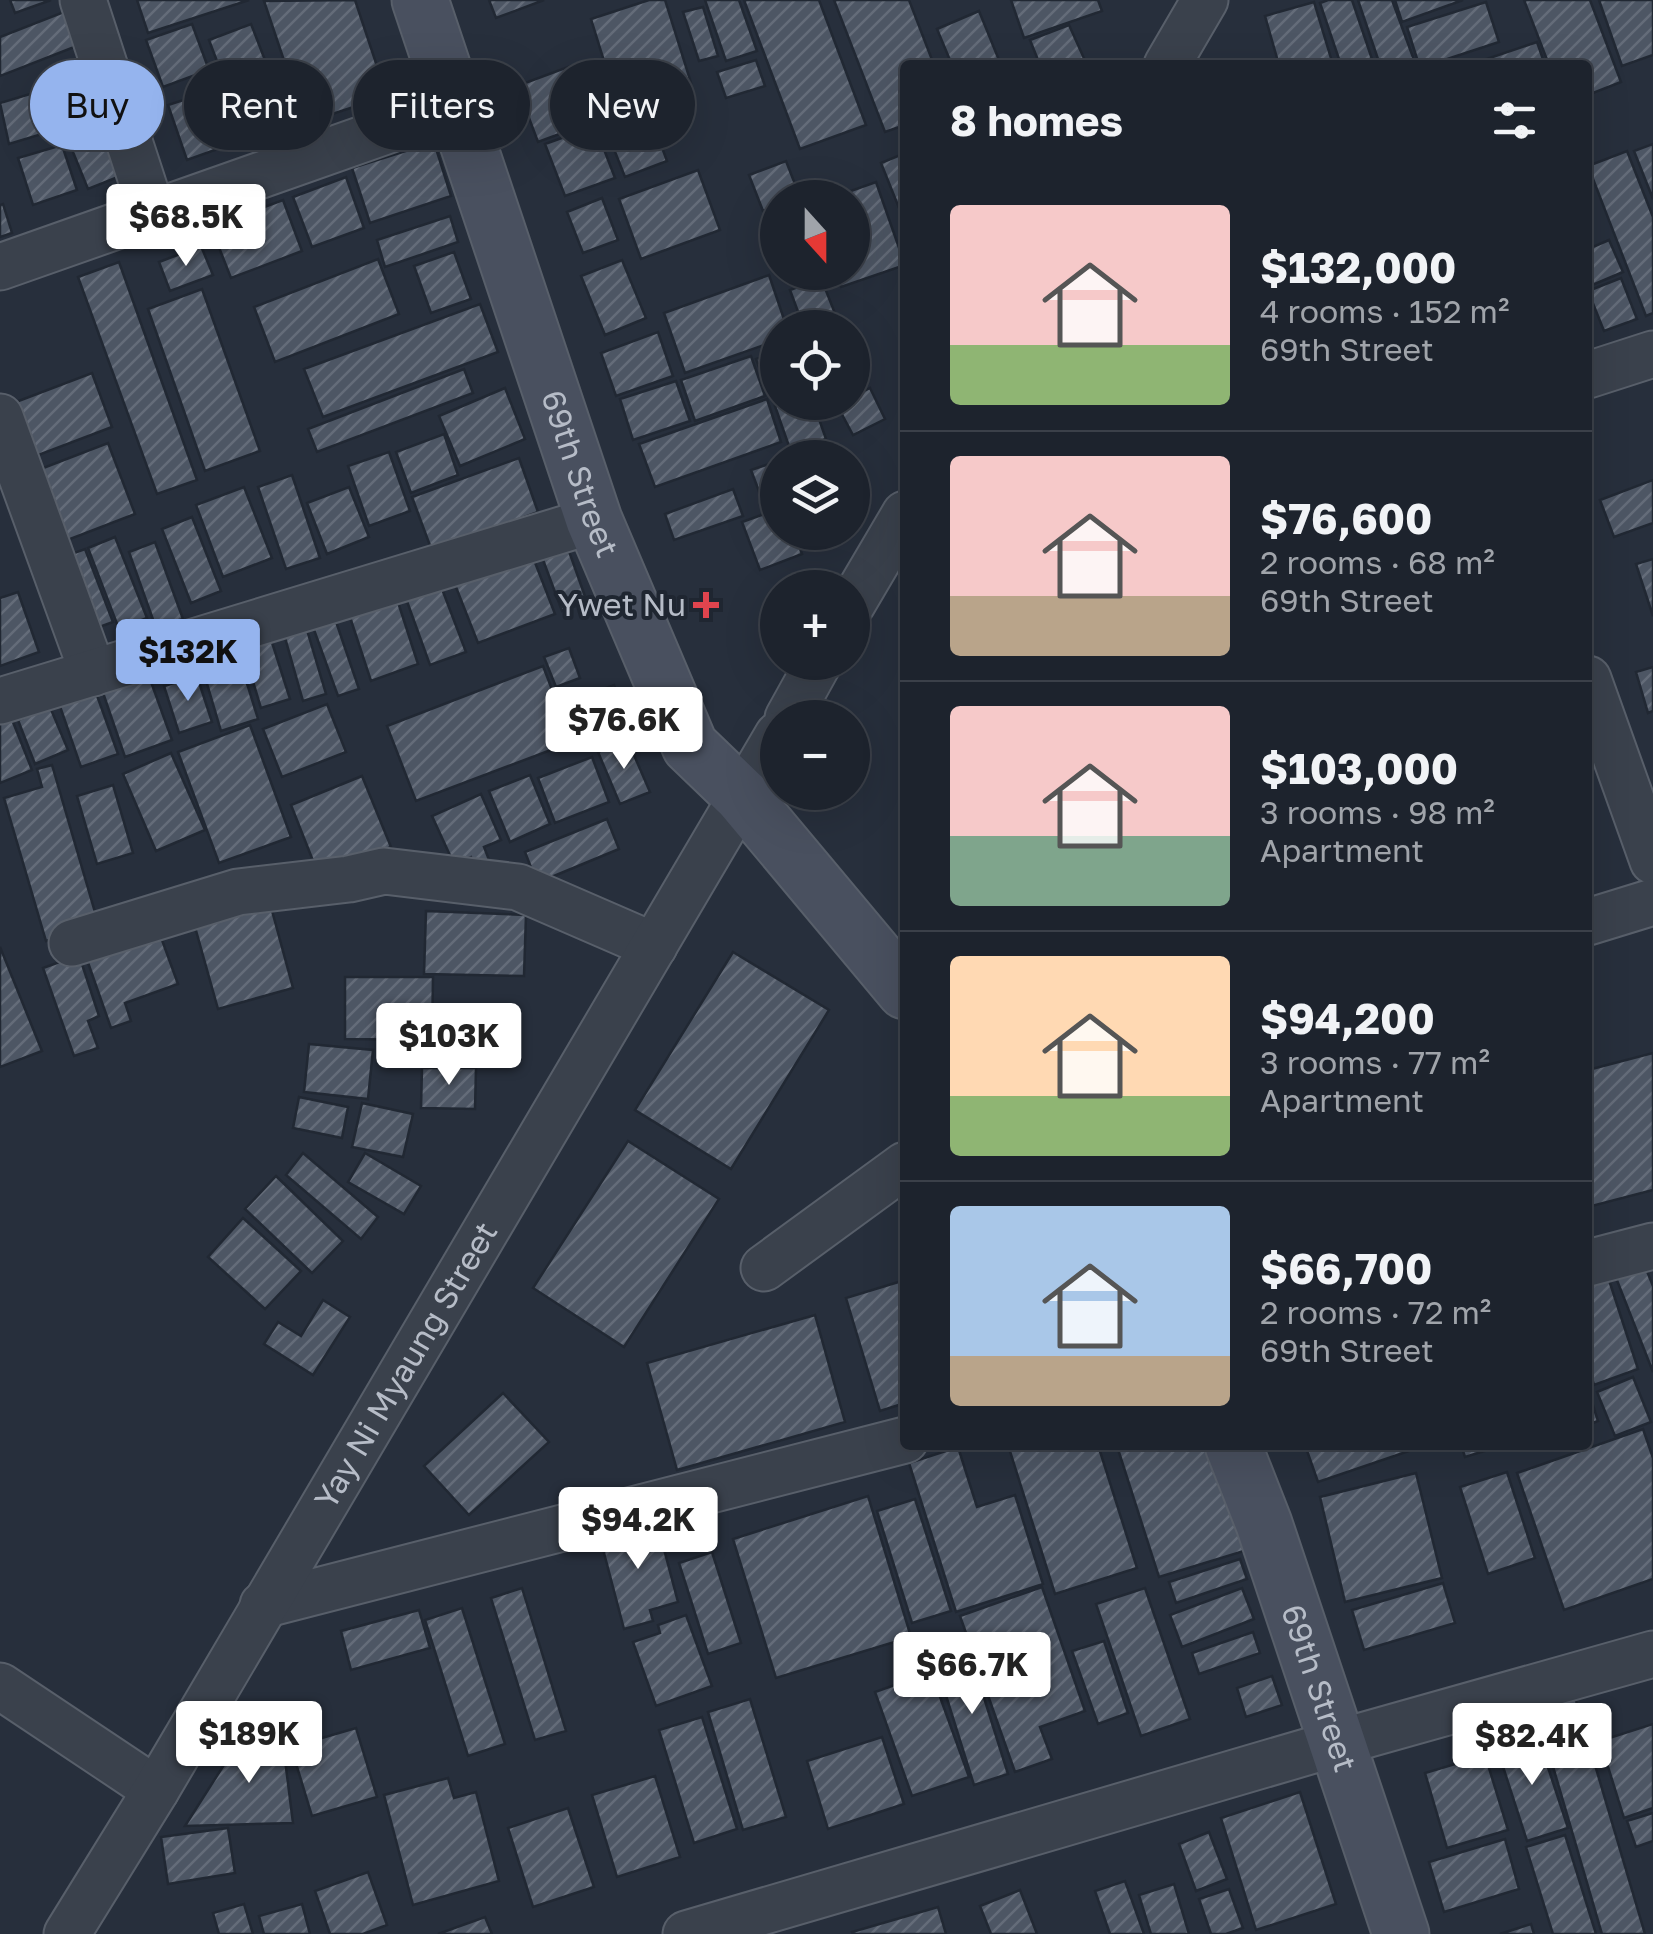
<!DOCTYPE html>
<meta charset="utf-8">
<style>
:root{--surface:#1d232d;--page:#2a2f39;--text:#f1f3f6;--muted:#a0a4aa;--line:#3b4049;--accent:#95b4ee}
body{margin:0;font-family:"Golos Text",sans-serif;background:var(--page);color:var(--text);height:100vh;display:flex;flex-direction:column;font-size:38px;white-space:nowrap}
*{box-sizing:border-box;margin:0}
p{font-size:32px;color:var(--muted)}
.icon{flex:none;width:55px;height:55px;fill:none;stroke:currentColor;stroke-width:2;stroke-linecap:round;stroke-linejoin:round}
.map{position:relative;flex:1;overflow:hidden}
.side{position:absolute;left:900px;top:60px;width:692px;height:1390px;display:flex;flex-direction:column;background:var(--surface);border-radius:10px;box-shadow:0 10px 40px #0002,0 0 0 2px var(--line)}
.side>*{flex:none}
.hud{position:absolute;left:30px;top:60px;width:720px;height:90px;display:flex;gap:20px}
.needle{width:65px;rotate:159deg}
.controls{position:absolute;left:760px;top:180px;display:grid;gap:20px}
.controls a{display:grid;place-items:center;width:110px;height:110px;border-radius:50%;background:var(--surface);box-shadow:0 10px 40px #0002,0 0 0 2px var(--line);font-size:50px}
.price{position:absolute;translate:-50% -85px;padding:0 22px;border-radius:10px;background:#fff;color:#222;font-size:32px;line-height:65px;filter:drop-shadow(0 2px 5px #0008)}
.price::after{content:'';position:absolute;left:50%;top:60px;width:30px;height:22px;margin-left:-15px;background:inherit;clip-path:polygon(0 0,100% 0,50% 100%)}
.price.current{background:var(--accent);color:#111}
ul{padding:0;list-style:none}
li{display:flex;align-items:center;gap:30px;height:250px;padding:0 50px}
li+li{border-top:2px solid var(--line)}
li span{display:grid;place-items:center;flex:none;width:280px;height:200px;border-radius:10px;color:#555}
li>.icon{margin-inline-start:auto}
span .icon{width:120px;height:120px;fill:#fffc;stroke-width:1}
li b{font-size:42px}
h2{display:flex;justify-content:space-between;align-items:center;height:120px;padding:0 50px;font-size:42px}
.pill{padding:0 35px;border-radius:45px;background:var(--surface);box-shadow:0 10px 40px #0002,0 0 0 2px var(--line);font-size:35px;line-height:90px}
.pill.current{background:var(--accent);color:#111}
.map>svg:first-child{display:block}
.building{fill:url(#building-hatch);stroke:#212833;stroke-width:2.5}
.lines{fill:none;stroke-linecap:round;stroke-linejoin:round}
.minor-casing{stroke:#585f6a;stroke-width:49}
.secondary-casing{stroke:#585f6a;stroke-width:59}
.minor{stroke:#3a414c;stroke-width:45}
.secondary{stroke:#49505f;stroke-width:55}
.health-dot{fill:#e0444e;stroke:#1f2631;stroke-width:4}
.labels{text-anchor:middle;stroke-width:8;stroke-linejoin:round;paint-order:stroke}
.street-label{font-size:32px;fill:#b6bcc7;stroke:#1f2631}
.poi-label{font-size:32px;fill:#b6bcc7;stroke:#1f2631;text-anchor:end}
</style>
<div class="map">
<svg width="1653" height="1934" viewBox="0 0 1653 1934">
<defs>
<pattern id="building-hatch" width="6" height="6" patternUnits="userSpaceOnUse" patternTransform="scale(2.5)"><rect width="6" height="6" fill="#4d5664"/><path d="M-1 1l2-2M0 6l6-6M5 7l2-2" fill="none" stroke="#646c79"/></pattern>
</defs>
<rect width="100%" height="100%" fill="#272f3c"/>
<g class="building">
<polygon points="10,0 51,0 15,13"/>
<polygon points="137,0 249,0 148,33"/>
<polygon points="355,0 387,96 305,123 264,1"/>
<polygon points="489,0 544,0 496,18"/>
<polygon points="649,0 665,0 691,83 618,106 591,19"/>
<polygon points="705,0 739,0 757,51 726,61"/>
<polygon points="744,0 819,0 866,125 800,149"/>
<polygon points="834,0 909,0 934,65 905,65 905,125 885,132"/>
<polygon points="1011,0 1098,0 1102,11 1024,38"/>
<polygon points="1328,0 1352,0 1374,65 1341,65 1320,3"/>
<polygon points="1358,0 1392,0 1414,60 1400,65 1380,65"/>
<polygon points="1395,0 1463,0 1402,22"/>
<polygon points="1524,0 1590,0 1621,82 1588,95 1588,65 1549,65"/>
<polygon points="1599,0 1653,0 1653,55 1622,66"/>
<polygon points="1314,2 1333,65 1279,65 1265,16"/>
<polygon points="1486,2 1499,42 1429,65 1419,65 1407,27"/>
<polygon points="703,7 718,56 699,61 683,12"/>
<polygon points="74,8 87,42 0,76 0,37"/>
<polygon points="979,11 1001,65 952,65 937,29"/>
<polygon points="192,24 209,70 163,87 146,40"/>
<polygon points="251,24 284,109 241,125 209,40"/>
<polygon points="1069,25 1087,65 1040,65 1030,40"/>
<polygon points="1537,42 1545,65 1469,65"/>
<polygon points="756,60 765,86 726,98 717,72"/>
<polygon points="584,61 605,117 538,142 517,86"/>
<polygon points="94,75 133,171 88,189 49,93"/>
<polygon points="220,88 240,141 187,160 168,105"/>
<polygon points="40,91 52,131 9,144 0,103"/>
<polygon points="647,107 667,161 625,177 604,124"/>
<polygon points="595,126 615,178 565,196 545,144"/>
<polygon points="434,142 451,196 370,223 352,168"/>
<polygon points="1653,144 1653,199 1634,151"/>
<polygon points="62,145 77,190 33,205 18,158"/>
<polygon points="1627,151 1653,217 1653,313 1646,316 1588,166"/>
<polygon points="905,153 905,223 881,163"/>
<polygon points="786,161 800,197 778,198 778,205 763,211 749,175"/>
<polygon points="698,170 720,230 641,259 619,199"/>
<polygon points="346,177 364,228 312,247 293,197"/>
<polygon points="876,182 905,265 841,287 836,272 852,272 852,198 831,198"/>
<polygon points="602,198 618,240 583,253 567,212"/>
<polygon points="283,200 302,251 231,278 211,227"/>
<polygon points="3,204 12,233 0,237 0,205"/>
<polygon points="450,216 458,242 385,267 377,240"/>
<polygon points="1609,240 1623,272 1590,286 1588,249"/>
<polygon points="201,246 213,275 170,291 159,262"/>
<polygon points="454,252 471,299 431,313 414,266"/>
<polygon points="378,259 399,314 275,362 254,307"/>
<polygon points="622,260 646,318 605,335 581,276"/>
<polygon points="119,262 197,480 157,494 78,277"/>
<polygon points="769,275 787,328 778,328 778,340 685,373 664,313"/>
<polygon points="821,278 838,321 822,328 804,328 790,290"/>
<polygon points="1621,278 1637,319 1604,331 1588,291"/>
<polygon points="202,289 260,451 205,471 148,309"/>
<polygon points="480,304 498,352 323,417 304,369"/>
<polygon points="658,332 673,376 616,396 601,353"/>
<polygon points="852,341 868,375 852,382"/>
<polygon points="778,352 778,394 770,397 756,359"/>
<polygon points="751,356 765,396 695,421 681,380"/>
<polygon points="464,369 473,393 317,452 308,429"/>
<polygon points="92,373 112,427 28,459 8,405"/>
<polygon points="676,381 690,421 633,440 620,399"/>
<polygon points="505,388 525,439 460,466 439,416"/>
<polygon points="870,388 885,419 853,435 837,405 852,402 852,397"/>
<polygon points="767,399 781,442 655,487 639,444"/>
<polygon points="785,402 813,402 826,439 791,452 775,406"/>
<polygon points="444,434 458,475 411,493 396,452"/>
<polygon points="108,443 135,514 65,541 38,470"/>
<polygon points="389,452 410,511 369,526 348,466"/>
<polygon points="519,458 538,512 432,551 412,497"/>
<polygon points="778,461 778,506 766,510 751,470"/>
<polygon points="292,475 320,558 286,569 258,487"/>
<polygon points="1653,480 1653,523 1614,537 1600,500"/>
<polygon points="244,487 272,558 223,577 196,505"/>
<polygon points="349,487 369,537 327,554 307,503"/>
<polygon points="733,489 743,516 674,540 665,514"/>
<polygon points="778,509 778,532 794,532 802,554 760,570 742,522"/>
<polygon points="192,517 221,591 191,603 162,529"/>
<polygon points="115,537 147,618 119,629 88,548"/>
<polygon points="565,540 587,602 562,611 539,549"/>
<polygon points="155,542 183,619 156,628 129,552"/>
<polygon points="529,547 555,614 478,643 452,577"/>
<polygon points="85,549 113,622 83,633 55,560"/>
<polygon points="1653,559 1653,616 1636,564"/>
<polygon points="439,581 466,652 430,665 404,593"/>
<polygon points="18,592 39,652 0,666 0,598"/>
<polygon points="397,599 418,664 371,681 349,614"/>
<polygon points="331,607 359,689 338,696 309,616"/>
<polygon points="304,620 326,694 303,701 282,627"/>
<polygon points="231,632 258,719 221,731 195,643"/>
<polygon points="269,633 290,699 261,708 241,642"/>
<polygon points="569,648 580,678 556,687 544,657"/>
<polygon points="187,652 193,672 162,682 155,661"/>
<polygon points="543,666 572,742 416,801 387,726"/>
<polygon points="1653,667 1653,711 1648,713 1636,672"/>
<polygon points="146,668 172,740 125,757 100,684"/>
<polygon points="90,676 118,754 81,767 54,689"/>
<polygon points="197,676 212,722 179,733 164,686"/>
<polygon points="614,685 631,732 593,745 576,699"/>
<polygon points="327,704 346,752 282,777 263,729"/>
<polygon points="50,707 68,750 35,764 18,720"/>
<polygon points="11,717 32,770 0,783 0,721"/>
<polygon points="250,725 291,837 219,863 178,752"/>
<polygon points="627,739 650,792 620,804 598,752"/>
<polygon points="171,753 205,830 156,851 123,774"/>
<polygon points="592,757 609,802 555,823 538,778"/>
<polygon points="52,765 99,926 46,941 4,798 42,787 37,769"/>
<polygon points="530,775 550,824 510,842 489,791"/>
<polygon points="362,776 391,847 319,876 291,805"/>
<polygon points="113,785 133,853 97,864 77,796"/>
<polygon points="481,794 501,840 484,847 491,865 478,870 471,857 454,864 432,816"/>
<polygon points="607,819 619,849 537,883 525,852"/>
<polygon points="271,907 293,988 218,1009 195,927"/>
<polygon points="426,911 526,915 524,976 424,974"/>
<polygon points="158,929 178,984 125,1003 131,1021 111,1028 85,954"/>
<polygon points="0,947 42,1051 0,1067"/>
<polygon points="733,952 829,1010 731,1169 635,1110"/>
<polygon points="79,955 99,1016 88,1021 98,1048 74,1056 43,968"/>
<polygon points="345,977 433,977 432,1040 345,1039"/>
<polygon points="309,1044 373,1050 368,1099 304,1092"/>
<polygon points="1653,1053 1653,1190 1588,1207 1588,1070"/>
<polygon points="422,1068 476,1068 475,1109 421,1108"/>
<polygon points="299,1097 348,1107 342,1138 293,1128"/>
<polygon points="362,1103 413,1114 403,1157 352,1147"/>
<polygon points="628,1141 719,1199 624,1347 533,1288"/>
<polygon points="303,1153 378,1217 361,1239 286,1175"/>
<polygon points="365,1153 421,1186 404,1214 348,1182"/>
<polygon points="276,1176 343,1241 312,1273 245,1209"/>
<polygon points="243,1218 301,1271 265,1309 208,1257"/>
<polygon points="1640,1254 1653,1286 1653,1372 1611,1265"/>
<polygon points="905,1280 905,1403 880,1411 846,1298"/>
<polygon points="1609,1280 1638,1369 1594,1385 1588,1366 1588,1287"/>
<polygon points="323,1300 350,1317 313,1375 264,1344 278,1322 301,1336"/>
<polygon points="815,1315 845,1422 677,1470 647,1363"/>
<polygon points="1633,1377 1651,1422 1615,1436 1597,1392"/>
<polygon points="1588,1390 1598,1421 1588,1425"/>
<polygon points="503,1393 549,1442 469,1515 424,1466"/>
<polygon points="1643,1429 1653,1458 1653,1579 1564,1610 1517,1473"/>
<polygon points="1008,1445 1098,1445 1137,1568 1055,1594"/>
<polygon points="1211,1445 1244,1551 1159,1577 1117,1446"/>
<polygon points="1305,1445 1407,1445 1409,1451 1318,1482"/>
<polygon points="1461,1445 1504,1445 1465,1457"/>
<polygon points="958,1447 977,1507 1015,1495 1043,1584 956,1612 909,1463"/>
<polygon points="1507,1472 1535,1558 1488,1574 1460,1487"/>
<polygon points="1416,1473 1442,1578 1345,1602 1320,1497"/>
<polygon points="868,1496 911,1637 776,1678 733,1539"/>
<polygon points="915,1499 951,1611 912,1623 877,1511"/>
<polygon points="656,1519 678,1602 650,1610 653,1621 624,1629 599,1534"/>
<polygon points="712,1552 741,1643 708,1654 679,1563"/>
<polygon points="1240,1559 1247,1579 1176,1603 1169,1582"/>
<polygon points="1443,1583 1455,1623 1364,1650 1352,1610"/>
<polygon points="1042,1587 1085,1711 1040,1727 1052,1759 1015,1772 960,1616"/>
<polygon points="522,1588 566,1731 535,1740 491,1598"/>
<polygon points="1145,1588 1190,1719 1141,1736 1096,1604"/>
<polygon points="1242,1588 1254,1619 1182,1647 1170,1615"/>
<polygon points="462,1608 505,1744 468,1756 425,1620"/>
<polygon points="419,1610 430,1648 351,1670 341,1631"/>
<polygon points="686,1615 712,1686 656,1706 633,1642 660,1633 658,1625"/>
<polygon points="1253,1632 1260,1653 1199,1674 1192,1653"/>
<polygon points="1104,1641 1128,1713 1098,1724 1072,1651"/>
<polygon points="969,1650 1008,1774 974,1785 935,1660"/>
<polygon points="931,1672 969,1777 912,1796 875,1692"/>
<polygon points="1272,1676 1282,1705 1246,1717 1237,1688"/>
<polygon points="1574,1694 1645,1934 1602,1934 1535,1705"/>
<polygon points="750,1699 786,1817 743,1830 708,1712"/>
<polygon points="702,1717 737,1829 694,1843 659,1730"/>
<polygon points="1653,1724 1653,1808 1624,1818 1600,1741"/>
<polygon points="281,1728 293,1823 185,1826 243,1735"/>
<polygon points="356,1728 377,1797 312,1816 291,1747"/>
<polygon points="1537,1734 1568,1828 1527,1841 1497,1748"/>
<polygon points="882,1737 904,1804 828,1829 807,1761"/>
<polygon points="1485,1755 1508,1830 1447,1848 1425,1773"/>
<polygon points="655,1776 680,1857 617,1877 592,1795"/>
<polygon points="448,1778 454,1798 476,1792 499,1881 413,1905 384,1795"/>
<polygon points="1300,1792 1336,1904 1256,1930 1221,1818"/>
<polygon points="568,1808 594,1887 533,1907 508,1828"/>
<polygon points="1653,1813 1653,1841 1636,1847 1627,1821"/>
<polygon points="228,1828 235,1873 168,1884 161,1837"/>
<polygon points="1209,1832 1227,1879 1196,1891 1179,1844"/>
<polygon points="1565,1835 1596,1934 1553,1934 1526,1847"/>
<polygon points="1505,1839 1519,1889 1444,1912 1429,1862"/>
<polygon points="368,1872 387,1925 363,1934 330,1934 315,1891"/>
<polygon points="1125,1881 1144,1934 1110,1934 1095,1891"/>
<polygon points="1174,1884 1189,1934 1151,1934 1139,1895"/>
<polygon points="1229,1889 1243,1928 1226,1934 1211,1934 1199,1899"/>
<polygon points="1020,1890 1037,1934 991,1934 980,1906"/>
<polygon points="244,1904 253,1934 219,1934 213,1913"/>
<polygon points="302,1904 310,1934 264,1934 259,1916"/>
<polygon points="938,1907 946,1934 853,1934 852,1932"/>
<polygon points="485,1917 492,1934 438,1934"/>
<polygon points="1531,1924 1534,1934 1500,1934"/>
</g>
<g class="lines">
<defs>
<g id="minor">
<polyline points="83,0 152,212"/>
<polyline points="1167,65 1205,0"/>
<polyline points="0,267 454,107"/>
<polyline points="1588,375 1653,354"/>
<polyline points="0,417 93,673"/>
<polyline points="852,604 905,514"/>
<polyline points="1588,679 1653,861"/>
<polyline points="0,701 594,520"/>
<polyline points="788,718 819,662"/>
<polyline points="1588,922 1653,902"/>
<polyline points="72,943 238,892 349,879 384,871 518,887 654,946"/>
<polyline points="1588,1263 1653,1246"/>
<polyline points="764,1268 905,1165"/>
<polyline points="263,1605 905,1440"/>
<polyline points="0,1686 156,1790"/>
<path id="s1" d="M 67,1934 L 156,1790 L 778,735"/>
<polyline points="686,1934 1337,1743 1653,1654"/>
</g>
<g id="secondary">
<path id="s2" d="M 420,0 L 594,520 L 690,746 L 742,796 L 905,991"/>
<path id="s3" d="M 1233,1445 L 1264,1524 L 1401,1934"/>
</g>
</defs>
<use href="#minor" class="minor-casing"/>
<use href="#secondary" class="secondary-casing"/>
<use href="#minor" class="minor"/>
<use href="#secondary" class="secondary"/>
</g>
<path class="health-dot" d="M701 590h10v10h10v10h-10v10h-10v-10h-10v-10h10z"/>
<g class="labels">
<g class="street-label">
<text dy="11" stroke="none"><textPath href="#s2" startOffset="500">69th Street</textPath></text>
<text dy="11" stroke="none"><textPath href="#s1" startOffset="662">Yay Ni Myaung Street</textPath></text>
<text dy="11" stroke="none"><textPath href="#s3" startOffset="258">69th Street</textPath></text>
</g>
<g class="poi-label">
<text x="686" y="616">Ywet Nu</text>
</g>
</g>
</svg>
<div class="controls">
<a><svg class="needle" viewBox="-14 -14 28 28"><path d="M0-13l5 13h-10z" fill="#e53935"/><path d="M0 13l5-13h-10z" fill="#a0a4aa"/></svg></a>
<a><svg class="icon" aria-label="locate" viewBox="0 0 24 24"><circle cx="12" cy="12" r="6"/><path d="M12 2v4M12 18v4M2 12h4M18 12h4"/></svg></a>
<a><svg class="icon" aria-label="layers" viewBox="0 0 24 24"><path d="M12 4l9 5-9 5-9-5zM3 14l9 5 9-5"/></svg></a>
<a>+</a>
<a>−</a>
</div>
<b class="price" style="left:186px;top:269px">$68.5K</b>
<b class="price current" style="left:188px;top:704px">$132K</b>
<b class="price" style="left:624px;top:772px">$76.6K</b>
<b class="price" style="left:449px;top:1088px">$103K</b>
<b class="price" style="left:638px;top:1572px">$94.2K</b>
<b class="price" style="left:972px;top:1717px">$66.7K</b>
<b class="price" style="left:249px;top:1786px">$189K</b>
<b class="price" style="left:1532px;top:1788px">$82.4K</b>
<div class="hud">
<a class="pill current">Buy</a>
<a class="pill">Rent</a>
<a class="pill">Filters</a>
<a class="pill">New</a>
</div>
<section class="side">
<h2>8 homes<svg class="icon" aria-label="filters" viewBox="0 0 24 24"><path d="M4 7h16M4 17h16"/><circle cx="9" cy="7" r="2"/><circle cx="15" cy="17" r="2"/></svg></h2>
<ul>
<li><span style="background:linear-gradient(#f6c9c9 70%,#8fb573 0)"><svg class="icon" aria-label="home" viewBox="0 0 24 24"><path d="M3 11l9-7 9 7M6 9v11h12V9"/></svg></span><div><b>$132,000</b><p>4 rooms · 152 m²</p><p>69th Street</p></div></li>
<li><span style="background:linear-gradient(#f6c9c9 70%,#b9a48a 0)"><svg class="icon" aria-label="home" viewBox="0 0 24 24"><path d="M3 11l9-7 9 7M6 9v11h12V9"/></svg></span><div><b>$76,600</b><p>2 rooms · 68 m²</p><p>69th Street</p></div></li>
<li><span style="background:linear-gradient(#f6c9c9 65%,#7fa58c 0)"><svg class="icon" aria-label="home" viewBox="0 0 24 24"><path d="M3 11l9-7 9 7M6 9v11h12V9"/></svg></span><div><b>$103,000</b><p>3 rooms · 98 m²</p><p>Apartment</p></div></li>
<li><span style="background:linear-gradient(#ffd9b3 70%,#8fb573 0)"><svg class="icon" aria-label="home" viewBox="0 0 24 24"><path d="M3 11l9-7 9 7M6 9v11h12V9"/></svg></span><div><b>$94,200</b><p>3 rooms · 77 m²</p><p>Apartment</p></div></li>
<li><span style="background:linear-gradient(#a9c7e8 75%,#b9a48a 0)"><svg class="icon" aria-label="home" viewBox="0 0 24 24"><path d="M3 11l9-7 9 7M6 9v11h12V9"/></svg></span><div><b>$66,700</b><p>2 rooms · 72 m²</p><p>69th Street</p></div></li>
</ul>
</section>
</div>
